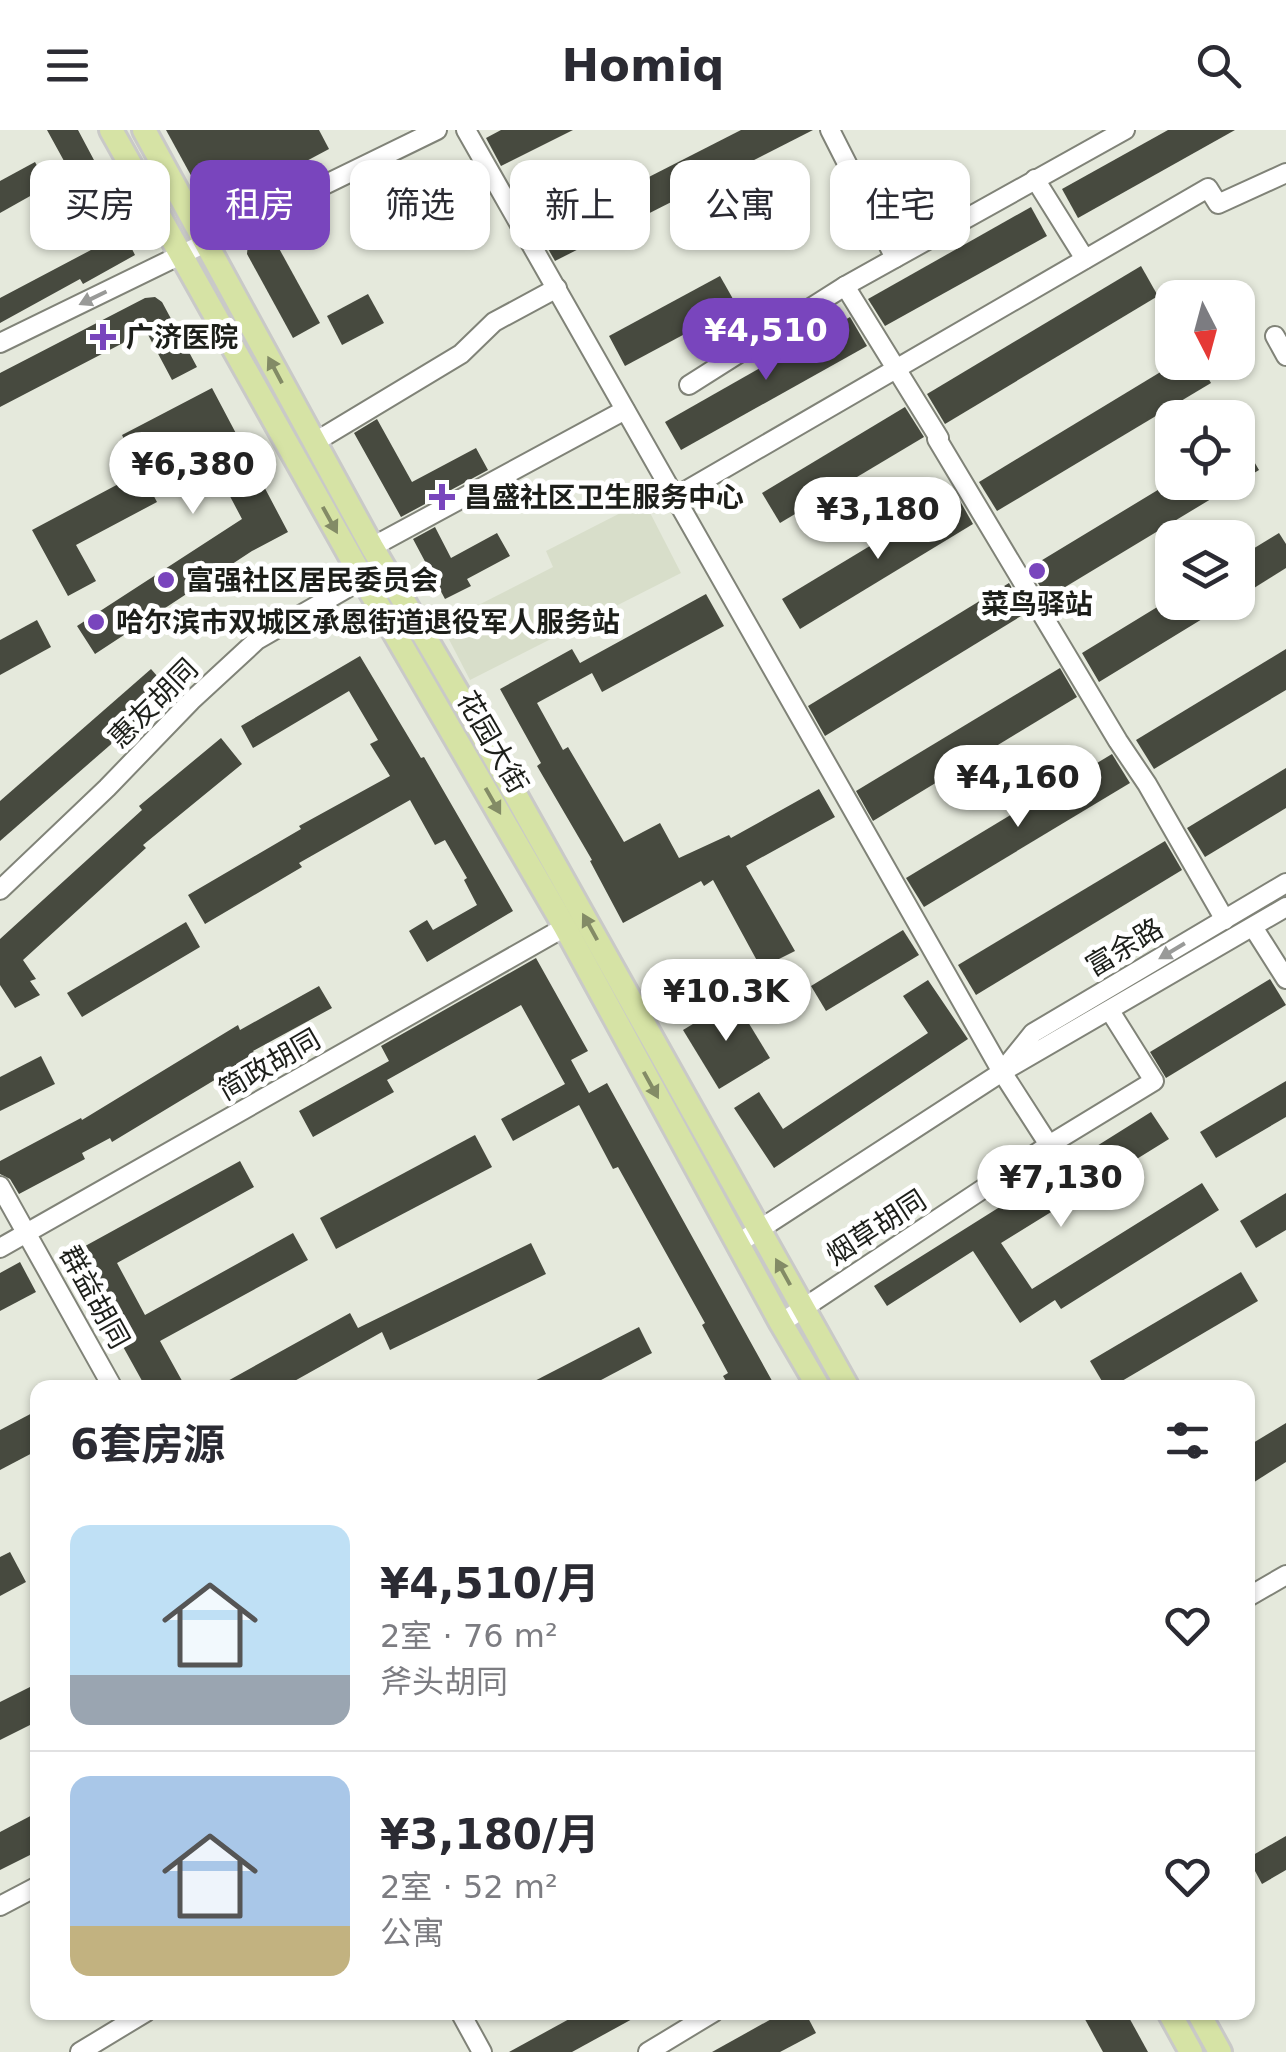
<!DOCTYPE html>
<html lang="zh">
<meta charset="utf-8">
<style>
:root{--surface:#fff;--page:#f2f2f3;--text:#2b2b33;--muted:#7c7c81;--line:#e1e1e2;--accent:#7945bd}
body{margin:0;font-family:"DejaVu Sans","Noto Sans SC",sans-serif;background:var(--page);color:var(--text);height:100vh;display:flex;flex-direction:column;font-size:38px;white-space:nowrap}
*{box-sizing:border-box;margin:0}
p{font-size:32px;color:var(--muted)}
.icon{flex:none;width:55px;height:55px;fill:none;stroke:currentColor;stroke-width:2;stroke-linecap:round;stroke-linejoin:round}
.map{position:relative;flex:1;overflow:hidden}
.side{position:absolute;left:30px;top:1250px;width:1225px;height:640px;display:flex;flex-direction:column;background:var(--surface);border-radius:20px;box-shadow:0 2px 8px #0004}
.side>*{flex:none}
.hud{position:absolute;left:30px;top:30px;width:1228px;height:90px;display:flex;gap:20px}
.needle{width:65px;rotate:174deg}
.controls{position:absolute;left:1155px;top:150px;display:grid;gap:20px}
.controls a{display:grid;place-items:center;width:100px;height:100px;border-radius:20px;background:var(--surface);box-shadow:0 2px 8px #0004;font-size:50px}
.price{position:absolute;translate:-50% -85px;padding:0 22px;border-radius:35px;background:#fff;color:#222;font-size:32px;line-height:65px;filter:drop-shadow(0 2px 5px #0008)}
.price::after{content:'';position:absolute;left:50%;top:60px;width:30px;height:22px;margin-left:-15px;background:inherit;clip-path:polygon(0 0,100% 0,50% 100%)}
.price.on{background:var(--accent);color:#fff}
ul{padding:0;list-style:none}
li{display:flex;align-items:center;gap:30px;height:250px;padding:0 40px}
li+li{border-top:2px solid var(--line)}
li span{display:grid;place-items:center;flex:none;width:280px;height:200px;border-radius:20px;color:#555}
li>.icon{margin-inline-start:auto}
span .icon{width:120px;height:120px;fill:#fffc;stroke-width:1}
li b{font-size:42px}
h2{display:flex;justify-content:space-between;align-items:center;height:120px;padding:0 40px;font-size:42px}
.tag{padding:0 35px;border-radius:20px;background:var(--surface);box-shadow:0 2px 8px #0004;font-size:35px;line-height:90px}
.tag.on{background:var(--accent);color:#fff}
header{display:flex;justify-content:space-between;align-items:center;height:130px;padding:0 40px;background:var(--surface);font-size:45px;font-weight:800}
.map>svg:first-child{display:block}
.built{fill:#d8deca}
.building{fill:#474a3f}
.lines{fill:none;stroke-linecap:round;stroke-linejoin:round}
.minor-casing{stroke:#808378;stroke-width:22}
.major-casing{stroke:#c9c9c8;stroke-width:28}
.minor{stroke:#fff;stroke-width:18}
.major{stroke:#d6e3a5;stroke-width:22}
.oneway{fill:#999a98}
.oneway2{fill:#838b66}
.poi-dot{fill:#7945bd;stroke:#fff;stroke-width:4}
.labels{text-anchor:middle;stroke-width:10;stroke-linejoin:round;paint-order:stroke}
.poi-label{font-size:28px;font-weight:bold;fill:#1d1f1a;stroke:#fff;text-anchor:start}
.street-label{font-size:28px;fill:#1d1f1a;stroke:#fff}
</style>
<header><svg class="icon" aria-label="menu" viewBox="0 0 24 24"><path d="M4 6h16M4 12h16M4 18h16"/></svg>Homiq<svg class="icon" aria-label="search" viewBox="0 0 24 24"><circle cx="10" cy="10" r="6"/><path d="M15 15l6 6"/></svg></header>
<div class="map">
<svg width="1286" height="1922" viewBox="0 0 1286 1922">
<rect width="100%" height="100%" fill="#e5e9dc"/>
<polygon class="built" points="644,371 681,443 470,550 441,494 553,437 546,421"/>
<g class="building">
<polygon points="47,0 78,0 136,109 129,113 135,125 83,154 80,149 0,193 0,168 108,111"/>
<polygon points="166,0 319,0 329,19 211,82"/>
<polygon points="501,0 573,0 501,36 486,8"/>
<polygon points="741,0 813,0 555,131 539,103"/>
<polygon points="1168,0 1235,0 1078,88 1062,59"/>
<polygon points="35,32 48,56 0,83 0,51"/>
<polygon points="1031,77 1047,106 885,196 868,169"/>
<polygon points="270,102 320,193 293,208 247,124 248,113"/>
<polygon points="1141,136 1158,166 945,294 927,264"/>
<polygon points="720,146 737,176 625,236 609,206"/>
<polygon points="368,164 384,193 342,215 327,186"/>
<polygon points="155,167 162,172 197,237 172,250 146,201 0,277 0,243 145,168"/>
<polygon points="850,187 867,216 681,320 665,292"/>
<polygon points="1177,232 1199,232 1211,253 997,381 979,352"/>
<polygon points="212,258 288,402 252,421 95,524 77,496 242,389 196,302 136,333 122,305"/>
<polygon points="905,277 924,307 780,393 762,363"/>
<polygon points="377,289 412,352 476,318 488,340 401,387 354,303"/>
<polygon points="1238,304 1259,340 1047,468 1029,438 1171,352 1238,352"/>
<polygon points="141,342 157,372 76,415 96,451 68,466 32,400"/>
<polygon points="956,364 973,394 800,499 782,469"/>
<polygon points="435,397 451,428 497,403 510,426 467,449 471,456 445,469 413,409"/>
<polygon points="1279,403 1286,414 1286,438 1238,468 1238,428"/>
<polygon points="1009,453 1026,483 825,606 808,576"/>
<polygon points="706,464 724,496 602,562 592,543 537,573 563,620 568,617 624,712 660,693 679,728 729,705 731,708 819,659 835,687 746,736 795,821 761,838 713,750 704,756 701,751 623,793 590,731 592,730 537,636 541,633 500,559 572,519 580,533"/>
<polygon points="1172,468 1172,472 1230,472 1099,552 1082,523"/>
<polygon points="37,490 51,517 0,545 0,510"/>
<polygon points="1286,519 1286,560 1154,639 1136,610"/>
<polygon points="360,526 421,628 424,627 513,781 427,832 409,801 427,790 433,800 477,775 464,750 467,748 445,710 435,715 410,670 299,733 302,737 205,794 188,765 301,699 299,696 390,646 370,614 378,610 349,561 253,618 241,596"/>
<polygon points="1060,538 1077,567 873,691 856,661"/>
<polygon points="151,539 171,562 0,711 0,671"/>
<polygon points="221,608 242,634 143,715 146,718 23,830 36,849 30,851 40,865 15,878 0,855 0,809 142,680 139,676"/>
<polygon points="1112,624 1130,653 924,777 906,748"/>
<polygon points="1286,638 1286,678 1205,727 1187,698"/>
<polygon points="1165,711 1182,740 976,865 958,835"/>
<polygon points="186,792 200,817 82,887 67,863"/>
<polygon points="903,800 919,825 826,881 811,856"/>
<polygon points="536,828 588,921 571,930 589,963 607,953 776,1258 730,1258 723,1246 728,1243 702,1195 705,1193 618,1037 613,1039 579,975 513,1011 501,989 565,954 521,875 387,950 394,962 313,1007 299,981 389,931 381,916"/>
<polygon points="1270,849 1286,875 1166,948 1150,922"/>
<polygon points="928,850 968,909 774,1038 734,978 759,962 783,999 928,903 903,866"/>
<polygon points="319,856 332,878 253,921 256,925 112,1012 110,1008 82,1023 85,1029 19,1064 10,1049 0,1044 0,1031 81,988 82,990 238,895 240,900"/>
<polygon points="734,869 770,928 719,959 683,900"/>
<polygon points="41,926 55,954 0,981 0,947"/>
<polygon points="1286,951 1286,987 1216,1028 1200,1002"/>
<polygon points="1151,982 1169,1009 1001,1113 1032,1159 1202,1053 1219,1080 1061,1179 1055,1170 1020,1193 973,1121 887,1176 874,1156"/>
<polygon points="475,1005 492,1037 336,1119 320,1088"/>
<polygon points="240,1031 254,1057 117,1133 145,1185 293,1103 308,1130 160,1211 186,1258 146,1258 86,1150 82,1152 67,1126"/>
<polygon points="1286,1063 1286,1100 1256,1118 1240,1091"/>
<polygon points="531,1113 546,1144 390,1220 382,1202 282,1258 215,1258 350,1183 358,1198"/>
<polygon points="20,1132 36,1162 0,1181 0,1143"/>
<polygon points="1241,1142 1258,1171 1110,1258 1106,1258 1090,1231"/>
<polygon points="639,1197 652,1223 586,1258 521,1258"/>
<polygon points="38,1280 38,1320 0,1340 0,1300"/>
<polygon points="1286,1293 1286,1332 1248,1356 1248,1316"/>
<polygon points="10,1422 26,1452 0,1466 0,1427"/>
<polygon points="38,1553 38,1591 0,1610 0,1572"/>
<polygon points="38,1682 38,1721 0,1740 0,1702"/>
<polygon points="1286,1706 1286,1740 1262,1754 1248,1728"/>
<polygon points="582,1882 645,1882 572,1922 509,1922"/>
<polygon points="784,1882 805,1882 816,1903 780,1922 712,1922"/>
<polygon points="1081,1882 1126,1882 1148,1922 1103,1922"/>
</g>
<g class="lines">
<defs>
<g id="minor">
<polyline points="466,0 1002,942 1049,1015"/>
<polyline points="830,0 895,128"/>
<polyline points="1035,49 1085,129"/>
<polyline points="845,156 939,308 937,309 1118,611 1147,654 1225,790"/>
<polyline points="1275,206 1286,226"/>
<polyline points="0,213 437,0"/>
<polyline points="689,255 845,156 1125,0"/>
<polyline points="315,312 461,224 494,192 557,158"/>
<polyline points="675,367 1208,58 1218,74 1286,43"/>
<polyline points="372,417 625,280"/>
<polyline points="0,760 107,658 191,571 257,510 363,449"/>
<polyline points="1253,797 1286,849"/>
<polyline points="1008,934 1033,903 1286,753"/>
<polyline points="0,1056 113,1258"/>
<polyline points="737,1114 1002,942 1286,777"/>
<polyline points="0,1118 565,797"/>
<polyline points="781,1193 1049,1015 1154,951 1110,881"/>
<polyline points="1248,1467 1286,1445"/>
<polyline points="0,1776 38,1756"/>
<polyline points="460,1882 482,1922"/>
<polyline points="80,1922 146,1882"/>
<polyline points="648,1922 714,1882"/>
</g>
<g id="major">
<polyline points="111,0 363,449 565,797 781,1193 819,1258"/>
<polyline points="144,0 372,417 472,587 848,1258"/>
<polyline points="1169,1882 1191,1922"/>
<polyline points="1198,1882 1220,1922"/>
</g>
</defs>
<use href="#minor" class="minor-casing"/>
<use href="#major" class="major-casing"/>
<use href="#minor" class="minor"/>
<use href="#major" class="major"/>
</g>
<defs><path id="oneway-solid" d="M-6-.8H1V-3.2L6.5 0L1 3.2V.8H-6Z" transform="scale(2.5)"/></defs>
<g class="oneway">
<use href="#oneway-solid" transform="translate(93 168) rotate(154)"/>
<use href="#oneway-solid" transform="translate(1172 821) rotate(149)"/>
</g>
<g class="oneway2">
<use href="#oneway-solid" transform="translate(275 240) rotate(-118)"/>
<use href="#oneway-solid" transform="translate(330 390) rotate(61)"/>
<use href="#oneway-solid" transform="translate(493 671) rotate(60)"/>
<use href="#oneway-solid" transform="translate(590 797) rotate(-119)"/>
<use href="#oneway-solid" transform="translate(651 955) rotate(61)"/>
<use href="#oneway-solid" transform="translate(783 1142) rotate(-119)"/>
</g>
<g class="poi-dot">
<path d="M98 192h10v10h10v10h-10v10h-10v-10h-10v-10h10z"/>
<path d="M437 352h10v10h10v10h-10v10h-10v-10h-10v-10h10z"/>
<circle cx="1037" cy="441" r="10"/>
<circle cx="166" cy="450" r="10"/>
<circle cx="96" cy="492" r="10"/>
</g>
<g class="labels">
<g class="poi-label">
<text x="126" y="217">广济医院</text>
<text x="464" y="377">昌盛社区卫生服务中心</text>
<text x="186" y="460">富强社区居民委员会</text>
<text x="1037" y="484" text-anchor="middle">菜鸟驿站</text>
<text x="116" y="502">哈尔滨市双城区承恩街道退役军人服务站</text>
</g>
<g class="street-label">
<text transform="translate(153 573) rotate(-45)" y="10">惠友胡同</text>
<text transform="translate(493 612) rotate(60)" y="10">花园大街</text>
<text transform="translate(1124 817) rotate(-31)" y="10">富余路</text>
<text transform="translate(269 934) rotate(-30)" y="10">简政胡同</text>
<text transform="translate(876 1097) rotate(-33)" y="10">烟草胡同</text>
<text transform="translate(95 1167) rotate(61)" y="10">群益胡同</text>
</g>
</g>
</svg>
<div class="controls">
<a><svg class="needle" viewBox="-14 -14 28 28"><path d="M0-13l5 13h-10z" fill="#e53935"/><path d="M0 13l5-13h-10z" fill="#7c7c81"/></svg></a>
<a><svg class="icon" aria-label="locate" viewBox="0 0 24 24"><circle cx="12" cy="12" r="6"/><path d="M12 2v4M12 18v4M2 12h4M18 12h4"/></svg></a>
<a><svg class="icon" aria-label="layers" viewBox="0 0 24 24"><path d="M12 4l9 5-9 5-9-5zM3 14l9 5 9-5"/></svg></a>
</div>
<b class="price on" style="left:766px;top:253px">¥4,510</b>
<b class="price" style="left:193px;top:387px">¥6,380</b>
<b class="price" style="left:878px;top:432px">¥3,180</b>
<b class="price" style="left:1018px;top:700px">¥4,160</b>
<b class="price" style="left:726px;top:914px">¥10.3K</b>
<b class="price" style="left:1061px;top:1100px">¥7,130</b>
<div class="hud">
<a class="tag">买房</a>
<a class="tag on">租房</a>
<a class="tag">筛选</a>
<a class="tag">新上</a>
<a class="tag">公寓</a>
<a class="tag">住宅</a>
</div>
<section class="side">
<h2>6套房源<svg class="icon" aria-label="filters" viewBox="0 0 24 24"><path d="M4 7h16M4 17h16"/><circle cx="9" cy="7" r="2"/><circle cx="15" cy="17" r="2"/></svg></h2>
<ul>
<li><span style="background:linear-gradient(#bfe0f5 75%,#9aa5b1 0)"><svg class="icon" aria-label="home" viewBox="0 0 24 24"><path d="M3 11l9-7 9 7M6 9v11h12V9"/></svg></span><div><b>¥4,510/月</b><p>2室 · 76 m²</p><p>斧头胡同</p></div><svg class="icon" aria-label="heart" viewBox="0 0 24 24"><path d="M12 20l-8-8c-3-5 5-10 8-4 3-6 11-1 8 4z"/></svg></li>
<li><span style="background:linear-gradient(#a9c7e8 75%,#c2b280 0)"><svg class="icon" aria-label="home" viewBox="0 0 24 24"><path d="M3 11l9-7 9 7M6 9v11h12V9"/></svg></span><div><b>¥3,180/月</b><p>2室 · 52 m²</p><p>公寓</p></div><svg class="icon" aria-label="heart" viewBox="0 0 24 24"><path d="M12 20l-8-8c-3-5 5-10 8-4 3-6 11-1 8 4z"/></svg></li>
</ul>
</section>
</div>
